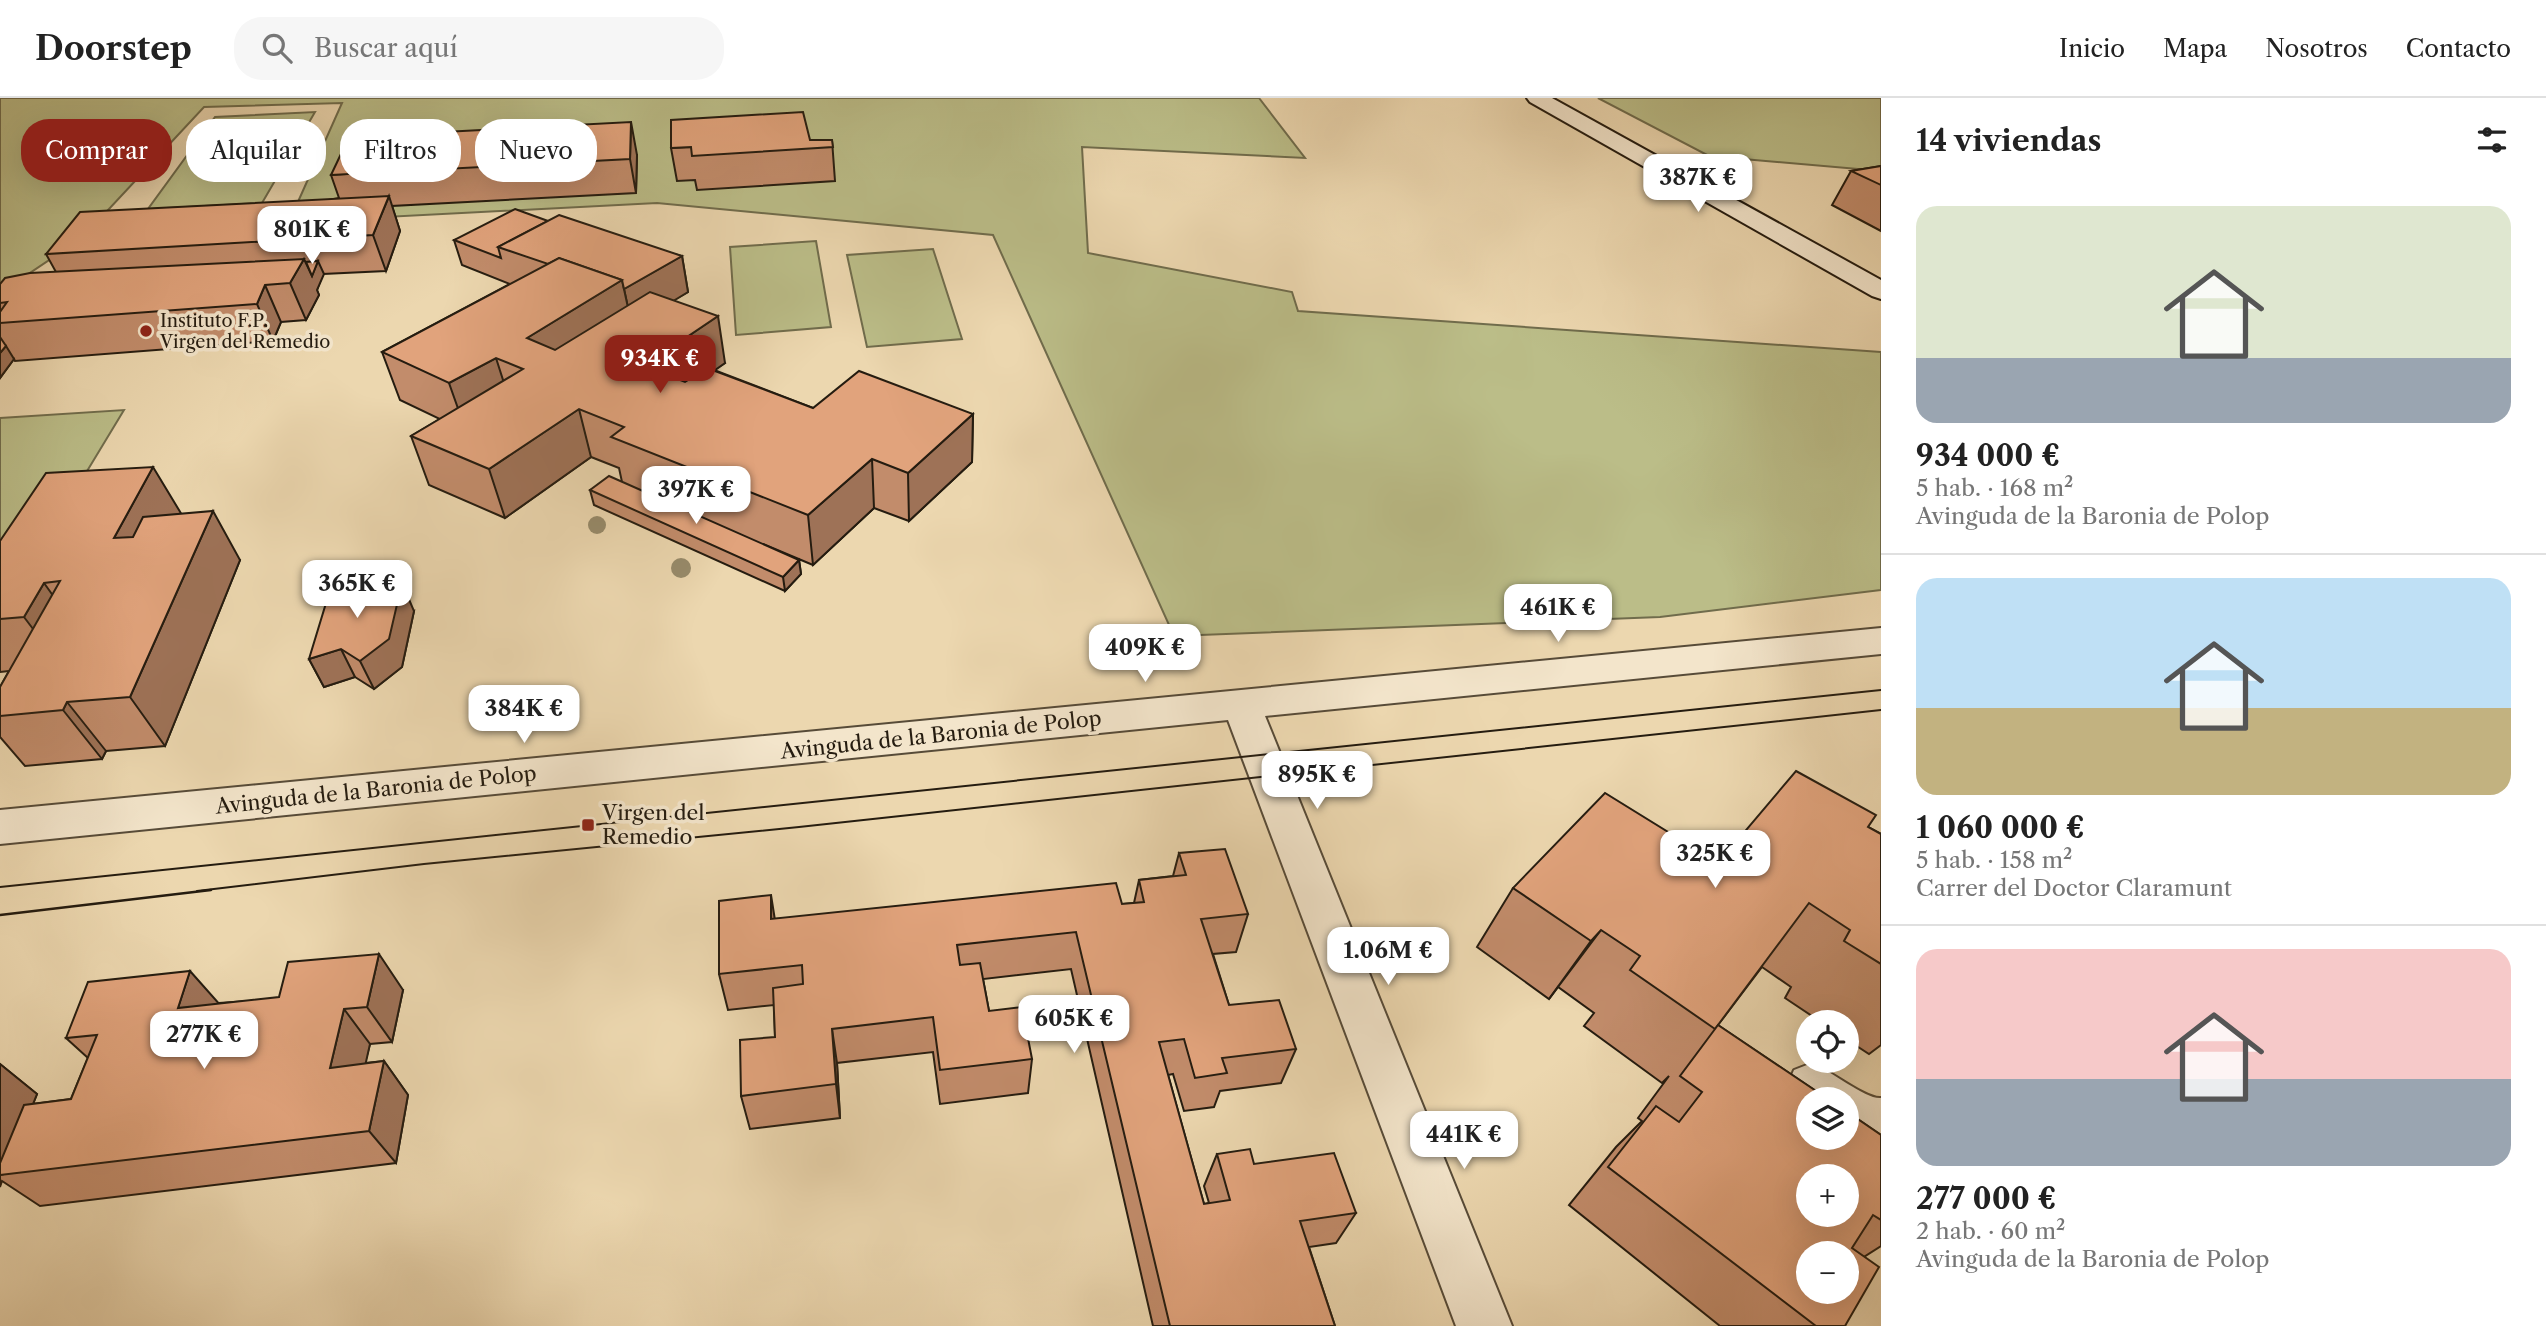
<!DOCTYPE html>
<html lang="es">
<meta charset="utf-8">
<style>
:root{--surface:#fff;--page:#f6f6f6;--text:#222;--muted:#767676;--line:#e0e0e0;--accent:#8f2418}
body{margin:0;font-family:"Libre Caslon Text",serif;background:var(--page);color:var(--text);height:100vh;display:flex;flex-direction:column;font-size:26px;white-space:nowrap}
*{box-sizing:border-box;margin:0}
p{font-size:23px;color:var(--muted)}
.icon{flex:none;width:38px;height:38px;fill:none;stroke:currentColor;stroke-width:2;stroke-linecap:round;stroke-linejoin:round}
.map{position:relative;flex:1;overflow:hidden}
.sheet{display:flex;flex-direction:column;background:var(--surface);width:665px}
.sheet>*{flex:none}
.guide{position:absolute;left:21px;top:21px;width:665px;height:63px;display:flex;gap:14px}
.fabs{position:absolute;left:1796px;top:912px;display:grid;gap:14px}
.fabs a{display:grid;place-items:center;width:63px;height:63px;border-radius:50%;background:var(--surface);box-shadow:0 7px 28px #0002;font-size:35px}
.price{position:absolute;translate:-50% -60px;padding:0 16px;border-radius:14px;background:#fff;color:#222;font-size:23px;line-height:46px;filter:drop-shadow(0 2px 4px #0008)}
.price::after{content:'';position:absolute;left:50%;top:42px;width:21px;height:16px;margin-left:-10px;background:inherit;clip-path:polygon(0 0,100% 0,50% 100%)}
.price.active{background:var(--accent);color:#fff}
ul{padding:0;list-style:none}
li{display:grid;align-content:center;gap:14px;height:371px;padding:0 35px}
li+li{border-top:2px solid var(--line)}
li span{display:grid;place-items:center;height:217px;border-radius:21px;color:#555}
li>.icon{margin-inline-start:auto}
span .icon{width:126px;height:126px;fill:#fffc;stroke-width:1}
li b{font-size:30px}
h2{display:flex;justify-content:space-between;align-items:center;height:84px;padding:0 35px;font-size:30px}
.chip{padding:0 24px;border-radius:28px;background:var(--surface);box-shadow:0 7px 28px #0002;font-size:24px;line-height:63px}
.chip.active{background:var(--accent);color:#fff}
header{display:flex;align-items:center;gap:42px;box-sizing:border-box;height:98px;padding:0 35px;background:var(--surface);border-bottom:2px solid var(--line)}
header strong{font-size:33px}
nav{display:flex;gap:38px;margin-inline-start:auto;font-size:24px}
.search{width:490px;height:63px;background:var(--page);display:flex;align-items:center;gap:18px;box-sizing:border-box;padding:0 24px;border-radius:28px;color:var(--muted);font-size:26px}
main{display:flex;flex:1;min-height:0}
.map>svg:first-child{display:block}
.green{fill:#bbbd88;stroke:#706c4c;stroke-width:2}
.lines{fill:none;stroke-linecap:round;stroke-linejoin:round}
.minor-casing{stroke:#574b38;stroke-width:4}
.tertiary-casing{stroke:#574b38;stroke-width:4}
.secondary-casing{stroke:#251c10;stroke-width:4}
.minor{fill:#f3e5cb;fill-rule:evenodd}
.tertiary{fill:#f3e5cb;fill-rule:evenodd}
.secondary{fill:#f3e5cb;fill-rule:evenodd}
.tram-far1{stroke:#251c10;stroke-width:2}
.tram{stroke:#251c10;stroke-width:2.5}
.tree{fill:#978b6b}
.wall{fill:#c28c6b;stroke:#251c10;stroke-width:2}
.shaded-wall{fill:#9e7257;stroke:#251c10;stroke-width:2}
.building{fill:#e1a37c;stroke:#251c10;stroke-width:2;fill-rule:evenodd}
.poi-dot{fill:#8f2418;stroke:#f3e5cb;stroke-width:2.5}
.labels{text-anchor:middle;stroke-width:7;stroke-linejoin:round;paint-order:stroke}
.far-poi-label{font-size:18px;fill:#251c10;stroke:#f3e5cb;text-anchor:start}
.street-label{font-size:21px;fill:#251c10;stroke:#f3e5cb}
.poi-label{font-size:21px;fill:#251c10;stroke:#f3e5cb;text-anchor:start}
</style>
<header>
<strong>Doorstep</strong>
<div class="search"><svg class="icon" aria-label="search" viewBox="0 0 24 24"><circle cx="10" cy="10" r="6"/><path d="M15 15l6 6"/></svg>Buscar aquí</div>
<nav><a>Inicio</a><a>Mapa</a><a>Nosotros</a><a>Contacto</a></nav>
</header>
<main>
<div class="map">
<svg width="1881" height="1228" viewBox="0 0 1881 1228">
<rect width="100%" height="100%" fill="#ecd7af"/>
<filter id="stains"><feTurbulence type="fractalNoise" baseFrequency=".00286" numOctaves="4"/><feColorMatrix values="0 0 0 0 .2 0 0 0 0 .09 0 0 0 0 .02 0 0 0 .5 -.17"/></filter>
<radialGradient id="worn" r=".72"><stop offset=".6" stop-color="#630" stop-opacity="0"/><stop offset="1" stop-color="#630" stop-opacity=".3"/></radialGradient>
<g class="green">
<polygon points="0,0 1259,0 1305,60 1082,49 1088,155 1292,194 1298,213 1881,254 1881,492 1660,519 1174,538 993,137 657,105 289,124 342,5 204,9 82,140 0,195"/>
<polygon points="1598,0 1881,0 1881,73 1709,58"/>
<polygon points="315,14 262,105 148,111 215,19"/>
<polygon points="816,143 831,229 736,237 730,149"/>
<polygon points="933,151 962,241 867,249 847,157"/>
<polygon points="124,312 29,469 0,471 0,320"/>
</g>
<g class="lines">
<defs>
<path id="minor" d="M 1812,965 C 1831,973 1867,1002 1881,1000 L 1881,1050 L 1867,1052 L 1842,1040 L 1846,1040 L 1846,1001 L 1808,1001 L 1808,1015 L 1794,1006 L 1787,989 L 1794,972 Z"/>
<polygon id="tertiary" points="1881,530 1881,556 1265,618 1512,1228 1456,1228 1228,622 0,746 0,712"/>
<polygon id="secondary" points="1527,0 1552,0 1881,182 1881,201 1872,198 1530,4"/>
</defs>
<use href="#minor" class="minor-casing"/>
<use href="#tertiary" class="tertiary-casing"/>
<use href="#secondary" class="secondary-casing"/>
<use href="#minor" class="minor"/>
<use href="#tertiary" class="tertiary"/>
<use href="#secondary" class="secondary"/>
<g class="tram-far1">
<polyline points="0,789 1881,592"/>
<polyline points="197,793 424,766 799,729 1881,612"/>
</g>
<polyline class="tram" points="0,817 211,792"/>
</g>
<g class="tree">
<circle cx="597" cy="427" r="9"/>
<circle cx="681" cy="470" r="10"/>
</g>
<g class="wall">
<polygon points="832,42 835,83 697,92 695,82 677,83 671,50"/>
<polygon points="637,57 636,95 392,108 400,133 386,173 323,176 317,192 319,197 306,222 281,224 273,243 15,263 14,261 0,280 0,186 56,174 46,156 339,100 331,77"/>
<polygon points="1881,68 1881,133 1832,107 1851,73"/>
<polygon points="548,123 682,158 688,194 674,202 725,265 714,272 813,310 973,316 972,364 909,423 874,410 813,467 763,446 799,462 801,476 785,493 594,407 590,392 622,384 619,370 591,359 505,420 429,387 411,338 440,321 400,302 382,254 510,186 462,167 454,142"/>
<polygon points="181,416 240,462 165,648 106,653 102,661 25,668 0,639 0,589 9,573 0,574 0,443"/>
<polygon points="414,513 402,569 374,591 355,579 324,589 309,561"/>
<polygon points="1868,729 1881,736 1881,947 1869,956 1846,941 1846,924 1821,924 1785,900 1791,889 1762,869 1718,927 1881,1037 1881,1148 1864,1159 1845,1228 1720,1228 1569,1107 1616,1049 1642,1023 1638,1020 1669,978 1662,985 1584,928 1594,915 1558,889 1549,901 1477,849 1513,790 1681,742 1673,753 1709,776"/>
<polygon points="1179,755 1248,816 1236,854 1213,856 1229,907 1296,951 1281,985 1220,993 1214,1009 1184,1013 1173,976 1168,977 1204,1106 1209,1105 1204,1088 1217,1056 1254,1066 1356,1115 1336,1145 1309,1149 1335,1228 1153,1228 1071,871 983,881 989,913 1032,961 1028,995 940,1006 933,954 837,965 840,1020 750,1031 741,998 775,939 774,907 728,912 719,876 775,821 1122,806 1134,805 1139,782 1173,778"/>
<polygon points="403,892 392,944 370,946 365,965 384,963 408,997 396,1065 40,1108 2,1083 0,1089 0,966 37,996 33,1006 71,1001 88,960 66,940 219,905"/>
</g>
<g class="shaded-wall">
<polygon points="631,24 637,57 636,95 630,61"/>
<polygon points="389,98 400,133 386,173 373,137"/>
<polygon points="682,158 688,194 632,228 624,191"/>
<polygon points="304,161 312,178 318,163 324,176 317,192 319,197 306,222 290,185"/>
<polygon points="622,182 632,228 540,287 527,240"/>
<polygon points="265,187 281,224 273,243 257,206"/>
<polygon points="718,218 725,265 653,316 644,268"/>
<polygon points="6,248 14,261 0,280 0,255"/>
<polygon points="496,260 511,307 466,333 449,285"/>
<polygon points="579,311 591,359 505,420 489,371"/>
<polygon points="973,316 972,364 909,423 908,375"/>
<polygon points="872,361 874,410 813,467 808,417"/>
<polygon points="153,369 182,417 145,489 114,440"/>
<polygon points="213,413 240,462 165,648 130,599"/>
<polygon points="799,462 801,476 785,493 783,479"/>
<polygon points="44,485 79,534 61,568 24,519"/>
<polygon points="402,485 414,513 402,569 374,591 360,563"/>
<polygon points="341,551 355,579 324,589 309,561"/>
<polygon points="67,604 106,653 102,661 63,612"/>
<polygon points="771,797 777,835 771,821"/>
<polygon points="1601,832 1558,889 1549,901 1591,843"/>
<polygon points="379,856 403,892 392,944 367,909"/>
<polygon points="190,873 222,909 178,910"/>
<polygon points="344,911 370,946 357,1004 330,970"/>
<polygon points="832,931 837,965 840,1020 836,986"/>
<polygon points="384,963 408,997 396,1065 369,1033"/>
<polygon points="0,966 37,996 5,1076 0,1077"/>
</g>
<g class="building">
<polygon points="803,14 810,42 832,42 833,49 692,58 691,49 671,50 671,22"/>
<polygon points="631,24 630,61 331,77 349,39"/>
<polygon points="1881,68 1881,87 1851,73"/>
<polygon points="389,98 373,137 46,156 80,114"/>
<polygon points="515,111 548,123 498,149 501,160 454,142"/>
<polygon points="559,117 682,158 624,191 622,182 559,160 548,166 498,149"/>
<polygon points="559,160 622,182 527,240 555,252 650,194 718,218 644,268 685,284 707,270 813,310 859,273 973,316 908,375 872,361 808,417 611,339 624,329 579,311 489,371 411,338 523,271 496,260 449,285 382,254"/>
<polygon points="304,161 290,185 265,187 257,206 0,225 0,214 7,204 0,205 0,186 5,180 30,175"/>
<polygon points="318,163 312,178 306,164"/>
<polygon points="0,239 6,248 0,255"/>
<polygon points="153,369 114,440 133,439 143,419 213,413 130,599 67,604 63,612 0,618 0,589 60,483 44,485 24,519 0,521 0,443 46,375"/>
<polygon points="609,378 799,462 783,479 590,392"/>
<polygon points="402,485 389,541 360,563 341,551 309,561 330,492"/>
<polygon points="1796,673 1876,717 1868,729 1881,736 1881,866 1844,843 1850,832 1809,805 1715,931 1630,872 1640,858 1601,832 1591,843 1513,790 1605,695 1681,742 1672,753 1709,776"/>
<polygon points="1225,751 1248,816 1201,821 1229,907 1279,902 1296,951 1222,960 1227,975 1195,980 1184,941 1159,944 1204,1106 1230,1102 1217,1056 1250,1051 1254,1066 1334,1055 1356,1115 1300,1123 1335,1228 1170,1228 1076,834 957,847 960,867 980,865 989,913 1022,909 1032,961 940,972 933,919 832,931 836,986 741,998 740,942 775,939 773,890 803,886 802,867 719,876 719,803 771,797 771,821 1116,785 1122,806 1144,804 1139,782 1186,777 1179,755"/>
<polygon points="379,856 367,909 344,911 330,970 384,963 369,1033 0,1077 0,1065 24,1007 71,1001 97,937 66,940 88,884 190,873 178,910 279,899 288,864"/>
<path d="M 1718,927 L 1828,1001 L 1808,1001 L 1808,1040 L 1846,1040 L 1846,1013 L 1881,1037 L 1881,1122 L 1873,1117 L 1852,1150 L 1879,1169 L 1845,1228 L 1816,1228 L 1608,1069 L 1656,1008 L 1679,1024 L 1702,994 L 1680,978 ZM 1808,1078 L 1846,1078 L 1846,1116 L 1808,1116 ZM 1808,1155 L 1846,1155 L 1846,1194 L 1808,1194 Z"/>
</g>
<g class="poi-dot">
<circle cx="146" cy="233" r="7"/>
<rect x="581" y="720" width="14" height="14" rx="3.5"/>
</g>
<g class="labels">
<g class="far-poi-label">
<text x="160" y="229">Instituto F.P.<tspan x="160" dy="21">Virgen del Remedio</tspan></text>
</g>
<g class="street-label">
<text transform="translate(941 637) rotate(-6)" y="7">Avinguda de la Baronia de Polop</text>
<text transform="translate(376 692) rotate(-6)" y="7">Avinguda de la Baronia de Polop</text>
</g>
<g class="poi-label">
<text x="602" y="722">Virgen del<tspan x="602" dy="24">Remedio</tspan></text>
</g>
</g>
<rect width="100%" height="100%" filter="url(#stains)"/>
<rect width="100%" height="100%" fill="url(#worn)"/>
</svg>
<div class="fabs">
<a><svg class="icon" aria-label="locate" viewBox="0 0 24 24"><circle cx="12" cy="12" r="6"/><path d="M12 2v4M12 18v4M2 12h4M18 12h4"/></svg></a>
<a><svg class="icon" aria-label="layers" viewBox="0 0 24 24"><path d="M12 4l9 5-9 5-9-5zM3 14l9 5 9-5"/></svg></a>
<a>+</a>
<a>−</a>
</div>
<b class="price" style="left:1698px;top:116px">387K €</b>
<b class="price" style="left:312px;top:168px">801K €</b>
<b class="price active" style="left:660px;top:297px">934K €</b>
<b class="price" style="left:696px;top:428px">397K €</b>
<b class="price" style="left:357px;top:522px">365K €</b>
<b class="price" style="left:1558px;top:546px">461K €</b>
<b class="price" style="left:1145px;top:586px">409K €</b>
<b class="price" style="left:524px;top:647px">384K €</b>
<b class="price" style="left:1317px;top:713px">895K €</b>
<b class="price" style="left:1715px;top:792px">325K €</b>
<b class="price" style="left:1388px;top:889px">1.06M €</b>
<b class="price" style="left:1074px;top:957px">605K €</b>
<b class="price" style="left:204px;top:973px">277K €</b>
<b class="price" style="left:1464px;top:1073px">441K €</b>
<div class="guide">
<a class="chip active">Comprar</a>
<a class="chip">Alquilar</a>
<a class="chip">Filtros</a>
<a class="chip">Nuevo</a>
</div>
</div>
<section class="sheet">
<h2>14 viviendas<svg class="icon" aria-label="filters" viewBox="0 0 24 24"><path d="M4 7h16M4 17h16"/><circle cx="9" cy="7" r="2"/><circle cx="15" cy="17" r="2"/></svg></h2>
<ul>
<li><span style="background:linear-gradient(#dfe7d0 70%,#9aa5b1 0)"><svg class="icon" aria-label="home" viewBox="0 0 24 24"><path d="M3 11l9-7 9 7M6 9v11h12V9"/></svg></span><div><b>934 000 €</b><p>5 hab. · 168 m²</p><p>Avinguda de la Baronia de Polop</p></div></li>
<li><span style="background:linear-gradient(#bfe0f5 60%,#c2b280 0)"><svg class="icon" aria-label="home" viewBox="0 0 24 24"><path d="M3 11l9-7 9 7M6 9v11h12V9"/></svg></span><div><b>1 060 000 €</b><p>5 hab. · 158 m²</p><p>Carrer del Doctor Claramunt</p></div></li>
<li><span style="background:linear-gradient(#f6c9c9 60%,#9aa5b1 0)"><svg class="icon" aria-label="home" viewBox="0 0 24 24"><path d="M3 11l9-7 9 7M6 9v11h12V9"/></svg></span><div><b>277 000 €</b><p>2 hab. · 60 m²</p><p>Avinguda de la Baronia de Polop</p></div></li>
</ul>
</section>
</main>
